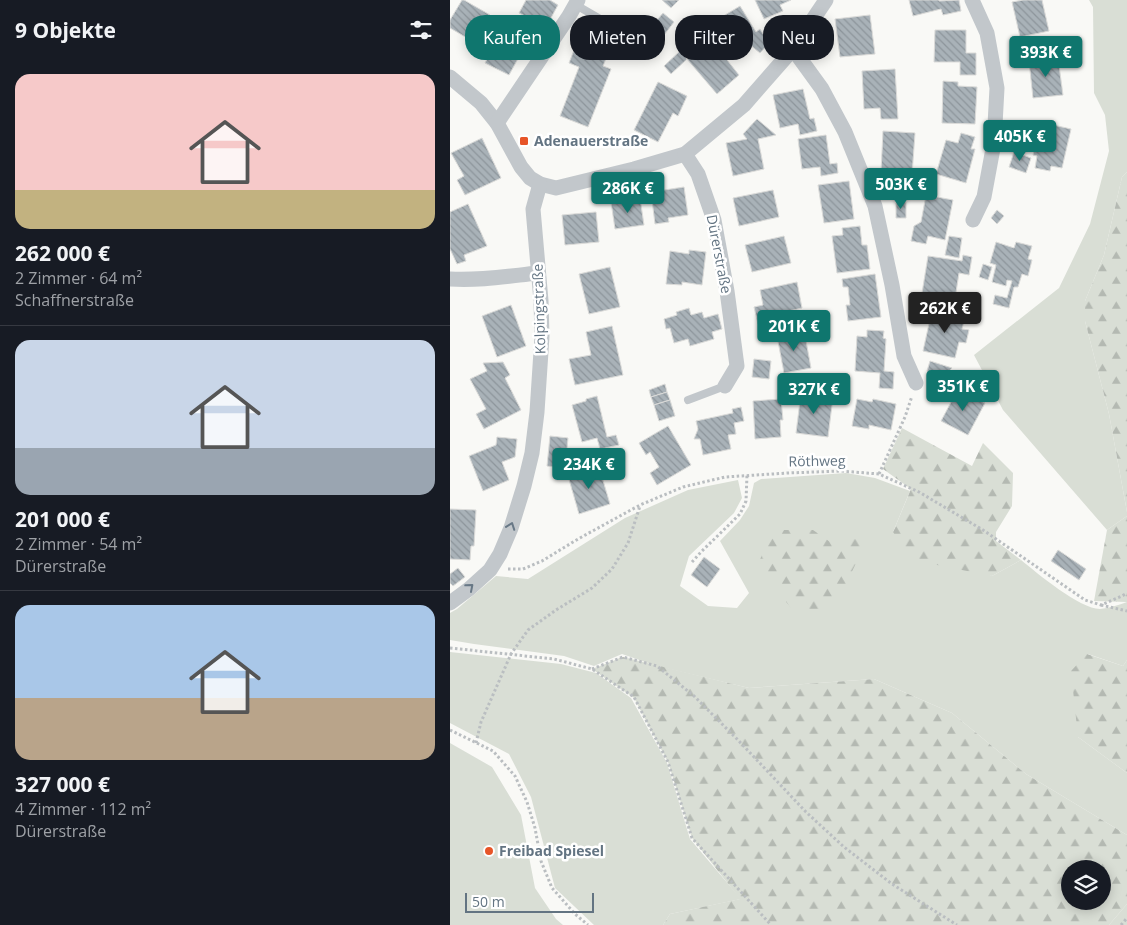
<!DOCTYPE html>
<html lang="de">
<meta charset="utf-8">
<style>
:root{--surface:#171b24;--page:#242831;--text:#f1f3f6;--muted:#9ea1a6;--line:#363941;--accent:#0f766e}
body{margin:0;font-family:"Open Sans",sans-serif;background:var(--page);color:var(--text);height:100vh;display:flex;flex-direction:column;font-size:19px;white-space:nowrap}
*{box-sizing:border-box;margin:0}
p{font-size:16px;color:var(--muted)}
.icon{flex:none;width:28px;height:28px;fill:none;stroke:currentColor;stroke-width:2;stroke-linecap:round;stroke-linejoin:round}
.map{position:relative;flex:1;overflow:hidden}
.details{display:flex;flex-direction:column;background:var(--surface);width:450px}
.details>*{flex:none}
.guide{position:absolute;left:15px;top:15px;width:475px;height:45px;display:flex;gap:10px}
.tools{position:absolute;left:611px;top:860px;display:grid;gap:10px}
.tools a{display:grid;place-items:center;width:50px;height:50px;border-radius:50%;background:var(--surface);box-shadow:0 2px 12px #0003;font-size:25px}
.scale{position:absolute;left:15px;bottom:12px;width:129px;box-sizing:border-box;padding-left:5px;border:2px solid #637482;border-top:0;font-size:14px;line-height:18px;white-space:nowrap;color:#637482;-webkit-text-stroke:4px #fff;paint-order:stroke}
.price{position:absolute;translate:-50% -42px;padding:0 11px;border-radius:5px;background:var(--accent);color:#fff;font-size:16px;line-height:32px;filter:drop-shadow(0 1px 2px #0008)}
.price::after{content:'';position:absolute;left:50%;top:30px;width:15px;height:11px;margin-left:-8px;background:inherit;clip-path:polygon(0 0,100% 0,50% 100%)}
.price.current{background:#222;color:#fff}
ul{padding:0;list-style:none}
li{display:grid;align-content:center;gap:10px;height:265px;padding:0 15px}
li+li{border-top:1px solid var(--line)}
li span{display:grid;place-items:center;height:155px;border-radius:15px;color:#555}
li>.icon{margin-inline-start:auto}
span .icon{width:90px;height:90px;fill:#fffc;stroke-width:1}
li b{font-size:21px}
h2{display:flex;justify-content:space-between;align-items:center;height:60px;padding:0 15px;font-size:21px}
.pill{padding:0 18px;border-radius:20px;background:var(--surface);box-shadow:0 2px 12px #0003;font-size:18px;line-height:45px}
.pill.current{background:var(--accent);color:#fff}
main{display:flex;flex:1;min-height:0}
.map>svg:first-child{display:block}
.grass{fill:#d9ded5}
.forest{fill:url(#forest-firs);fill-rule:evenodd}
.building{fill:url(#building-back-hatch);stroke:#dbdbd9}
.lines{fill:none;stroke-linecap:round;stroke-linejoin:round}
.path{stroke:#babec1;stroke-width:3;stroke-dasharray:2.5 2.5;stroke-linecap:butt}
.lane{stroke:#c2c7cb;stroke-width:8}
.street{stroke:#c2c7cb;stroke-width:15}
.oneway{stroke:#687886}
.poi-dot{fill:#e75528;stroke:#fff;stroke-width:2}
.labels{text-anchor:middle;stroke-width:5;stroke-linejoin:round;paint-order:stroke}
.poi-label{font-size:14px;font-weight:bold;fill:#637482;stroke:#fff;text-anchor:start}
.street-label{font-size:14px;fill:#637482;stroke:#fff}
</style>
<main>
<section class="details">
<h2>9 Objekte<svg class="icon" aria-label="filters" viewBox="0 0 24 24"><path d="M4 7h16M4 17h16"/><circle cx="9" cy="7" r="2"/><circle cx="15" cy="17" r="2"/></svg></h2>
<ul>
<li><span style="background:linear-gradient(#f6c9c9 75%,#c2b280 0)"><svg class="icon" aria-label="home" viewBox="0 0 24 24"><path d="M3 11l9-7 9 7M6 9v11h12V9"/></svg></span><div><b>262 000 €</b><p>2 Zimmer · 64 m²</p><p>Schaffnerstraße</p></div></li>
<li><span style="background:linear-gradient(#c9d6e8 70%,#9aa5b1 0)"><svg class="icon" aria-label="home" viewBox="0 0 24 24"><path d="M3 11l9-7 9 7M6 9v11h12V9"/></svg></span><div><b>201 000 €</b><p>2 Zimmer · 54 m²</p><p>Dürerstraße</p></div></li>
<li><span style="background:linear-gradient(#a9c7e8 60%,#b9a48a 0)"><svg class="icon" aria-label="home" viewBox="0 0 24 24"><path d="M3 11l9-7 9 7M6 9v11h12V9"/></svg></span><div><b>327 000 €</b><p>4 Zimmer · 112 m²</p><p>Dürerstraße</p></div></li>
</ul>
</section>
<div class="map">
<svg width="677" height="925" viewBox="0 0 677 925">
<defs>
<pattern id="forest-firs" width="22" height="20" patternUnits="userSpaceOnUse" patternTransform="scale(1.25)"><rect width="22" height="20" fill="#d9ded5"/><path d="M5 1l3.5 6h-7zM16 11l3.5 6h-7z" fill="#b4b9b2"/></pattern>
<pattern id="building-back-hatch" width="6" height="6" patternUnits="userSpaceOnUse" patternTransform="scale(1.25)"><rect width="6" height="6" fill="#a9b2b8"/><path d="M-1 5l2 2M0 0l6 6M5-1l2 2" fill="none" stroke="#8d959b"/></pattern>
</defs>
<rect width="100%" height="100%" fill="#f9f9f6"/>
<g class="grass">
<polygon points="639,0 677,0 677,172 672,177 654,255 635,301 635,321 659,414 677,512 677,516 657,530 553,410 524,355 609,288 640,224 659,151 655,115 644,93 643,7"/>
<path d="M 396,473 L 425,478 L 460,491 L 443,532 L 542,576 L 571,560 C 587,573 630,609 650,609 C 659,608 669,605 677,602 L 677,660 L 673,666 L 638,654 L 628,737 L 677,773 L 677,835 L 576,774 L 502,713 L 424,679 L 299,688 L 207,666 L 172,654 L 144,666 L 114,656 L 24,644 L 0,640 L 0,613 L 7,609 L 46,576 L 78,579 L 175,518 L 238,490 L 288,480 L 292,498 L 284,513 L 239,556 L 230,586 L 258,606 L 287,608 L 299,593 L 270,541 L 290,520 L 299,506 L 304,483 L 311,479 Z"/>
<polygon points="0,652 111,664 146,673 181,698 217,763 240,839 291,899 220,914 213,925 144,925 105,888 81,797 59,754 0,723"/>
<polygon points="0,743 42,767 71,815 85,888 106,919 113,925 0,925"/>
<polygon points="677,904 677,925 659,925"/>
</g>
<g class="forest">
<polygon points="677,172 677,512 659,414 635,321 635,301 654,255 672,177"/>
<polygon points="452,428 522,466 533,443 563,473 562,506 546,532 546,541 571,560 542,576 462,560 443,532 461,489 433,469"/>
<polygon points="677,516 677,602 644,601 657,530"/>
<polygon points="322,530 363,530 383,544 402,536 414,547 383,610 342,609 307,567"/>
<polygon points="637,654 673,666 677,660 677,773 628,737 621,671"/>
<path d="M 173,657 L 299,688 L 424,679 L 502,713 L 576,774 L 677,835 L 677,904 L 659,925 L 213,925 L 220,914 L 290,899 L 242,838 L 218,762 L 184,698 L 142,669 ZM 620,869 L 652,869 L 652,901 L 620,901 Z"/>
</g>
<g class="building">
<polygon points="12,0 14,0 40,15 24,42 0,28 0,20"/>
<polygon points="76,0 100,0 108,5 96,27 69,13"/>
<polygon points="212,0 229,0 221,8"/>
<polygon points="305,0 341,0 330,5 333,11 314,19"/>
<polygon points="459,0 489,0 489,1 509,0 511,11 493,15 491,9 463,16"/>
<polygon points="573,0 592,0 599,31 570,37 562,2"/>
<polygon points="290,6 306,32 310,29 319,43 310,53 293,39 286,44 270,18"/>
<polygon points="213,13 224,22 214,35 203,25"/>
<polygon points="420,15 425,54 390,57 385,19"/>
<polygon points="133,27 164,39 153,66 161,69 138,127 110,116 129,67 119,63"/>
<polygon points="84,28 96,33 91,43 79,37"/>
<polygon points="485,30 516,30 516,53 526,53 526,75 510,75 510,62 484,62"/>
<polygon points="51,31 76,44 59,75 35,63"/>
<polygon points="261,40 289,75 267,94 237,59"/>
<polygon points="230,51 237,59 221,74 214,66"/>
<polygon points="608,58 613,95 583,98 579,61"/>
<polygon points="445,69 448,119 431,119 430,108 414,109 412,71"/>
<polygon points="493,81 508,82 508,86 527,87 525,124 492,123"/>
<polygon points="208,82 237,96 228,116 223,113 208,142 184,130"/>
<polygon points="353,89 360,119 364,118 367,131 350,135 348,124 330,128 323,95"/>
<polygon points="307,119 326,135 308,139 314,169 283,176 276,143 297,139 293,134"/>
<polygon points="590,122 621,129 612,168 601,166 600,171 585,168 587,156 583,155 587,138 582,137 583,129 588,130"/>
<polygon points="433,131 465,133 462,175 431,172"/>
<polygon points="511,133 525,137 521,149 525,149 516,183 486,174 496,140 508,143"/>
<polygon points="376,135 380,164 387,163 388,173 371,176 370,167 352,169 348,139"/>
<polygon points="32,138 51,178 15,195 7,180 14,176 1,153"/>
<polygon points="564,152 581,158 576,173 559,167"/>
<polygon points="399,181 404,219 374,223 368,185"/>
<polygon points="234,187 238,215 218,218 219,222 205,224 201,192"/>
<polygon points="323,190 329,217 289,226 283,198"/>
<polygon points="476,195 503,200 495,240 478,236 476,244 461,241 464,226 471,222"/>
<polygon points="190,198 194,225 165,229 161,202"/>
<polygon points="456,202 456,218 446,218 446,203"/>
<polygon points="18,204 37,246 14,255 16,261 7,264 0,249 0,212"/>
<polygon points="547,210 554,216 547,224 541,218"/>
<polygon points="146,212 149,242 115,245 112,215"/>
<polygon points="410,226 412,245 417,245 420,269 387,273 382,236 393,235 392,228"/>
<polygon points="334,236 341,263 302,272 295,245"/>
<polygon points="499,236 512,238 509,258 495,255"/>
<polygon points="546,242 564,248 566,242 582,246 578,259 582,260 578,276 572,274 568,287 564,287 559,308 543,304 545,295 557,298 562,281 557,280 556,286 542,282 546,265 540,263"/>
<polygon points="239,250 256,252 252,285 232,282 232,285 216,284 220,251 239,254"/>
<polygon points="513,255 522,257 519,275 509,273 505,299 472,293 478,256 512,261"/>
<polygon points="533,264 542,267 538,280 529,277"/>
<polygon points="160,267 170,307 139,314 129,274"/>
<polygon points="425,274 431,317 398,321 396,305 400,305 398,287 393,287 392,279"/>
<polygon points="347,282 352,308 329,313 330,320 308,324 304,307 313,305 310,290"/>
<polygon points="61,305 76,346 47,357 32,316"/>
<polygon points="239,308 241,315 252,312 254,318 268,314 272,329 262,332 264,339 240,346 238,339 224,343 220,328 216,329 214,319 227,315 226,312"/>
<polygon points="482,310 515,317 512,329 519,330 516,343 509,342 505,358 473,351"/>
<polygon points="162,326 173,375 125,385 119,359 141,355 136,332"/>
<polygon points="354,330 361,368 334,373 327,336"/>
<polygon points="417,330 434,331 433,338 436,339 434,371 444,372 443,389 429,388 430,373 405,371 407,336 417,337"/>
<polygon points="304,359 321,361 319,379 302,377"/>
<polygon points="480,361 502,368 490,380 477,371"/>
<polygon points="53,362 60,375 55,378 71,410 34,429 26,414 36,409 20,379 37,371 33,363"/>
<polygon points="215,384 217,392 201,397 199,390"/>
<polygon points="508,389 535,403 518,435 491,421"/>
<polygon points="217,392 220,400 204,405 201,397"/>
<polygon points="351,393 383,397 378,437 346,433"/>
<polygon points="147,396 157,437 166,435 169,445 150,449 147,438 132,442 122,405 136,401 136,399"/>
<polygon points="331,399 333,420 330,420 331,437 305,439 303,401"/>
<polygon points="407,399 422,402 423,399 446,404 441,430 419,425 419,429 402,426"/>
<polygon points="220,400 225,416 209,421 204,405"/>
<polygon points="291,407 294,421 284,423 286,434 278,435 281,449 253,455 250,439 244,439 248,429 246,421 283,413 282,409"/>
<polygon points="218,426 241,465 207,485 200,473 209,467 200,452 196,455 189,443"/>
<polygon points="100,436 118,438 115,468 97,466"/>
<polygon points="47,437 67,439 65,457 52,462 59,480 33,491 19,456 46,445"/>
<polygon points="149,467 160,504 129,514 118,476"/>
<polygon points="0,509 26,510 24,546 21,546 20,560 0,559"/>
<polygon points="608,550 636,569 629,580 601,561"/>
<polygon points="254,557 270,569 257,587 241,575"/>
<polygon points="8,568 15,577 3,586 0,583 0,574"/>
</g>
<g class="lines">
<g class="path">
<polyline points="429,474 455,417 462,396"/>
<polyline points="242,562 251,552 290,514 296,501 297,475"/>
<polyline points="58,569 73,569 92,561 128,539 190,505 233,487 275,477 338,473 391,471 429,474 469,492 533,530 635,600 651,605 672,596 677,593"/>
<polyline points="651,605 677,611"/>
<polyline points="0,648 104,659 142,669 184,697 218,762 242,838 321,925"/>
<polyline points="142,669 173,657 207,666 244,696 287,739 356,812 394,847 442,884 507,925"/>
<polyline points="0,730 43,751 65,776 77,802 85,828 91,861 102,888 125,914 138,925"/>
<polyline points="26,743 31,722 61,654 78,630 106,610 142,588 162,569 178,543 190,506"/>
<polyline points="671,925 677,918"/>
</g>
<g class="lane">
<polyline points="126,5 200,48 208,44"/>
<polyline points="238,400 275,386"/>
</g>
<g class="street">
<polyline points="522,0 537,33 547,88 544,143 534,197 523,220"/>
<polyline points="343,49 372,89 395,132 425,206 442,285 454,356 466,383"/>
<polyline points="0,77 31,103 47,123 71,167 80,178 90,184 106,188 184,169 235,154 294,105 343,49 376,0"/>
<polyline points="47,123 119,16 128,0"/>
<polyline points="235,154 248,174 264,220 277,291 287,366 275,386"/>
<path d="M 0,279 C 29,281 59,276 88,273"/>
<polyline points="0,603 19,589 40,570 50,554 61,528 74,486 82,453 87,412 92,336 91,301 83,209 90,184"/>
</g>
</g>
<defs><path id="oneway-chevron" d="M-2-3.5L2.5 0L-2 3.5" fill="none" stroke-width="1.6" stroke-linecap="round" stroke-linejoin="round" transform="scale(1.25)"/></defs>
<g class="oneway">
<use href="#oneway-chevron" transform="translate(61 526) rotate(-70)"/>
<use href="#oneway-chevron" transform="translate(20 587) rotate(-41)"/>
</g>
<g class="poi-dot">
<rect x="69" y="136" width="10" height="10" rx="2.5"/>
<circle cx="39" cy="851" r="5"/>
</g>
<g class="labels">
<g class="poi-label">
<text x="84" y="146">Adenauerstraße</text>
<text x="49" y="856">Freibad Spiesel</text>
</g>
<g class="street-label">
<text transform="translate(269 254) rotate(79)" y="5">Dürerstraße</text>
<text transform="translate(89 309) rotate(-92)" y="5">Kolpingstraße</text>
<text transform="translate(367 461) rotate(-1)" y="5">Röthweg</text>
</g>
</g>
</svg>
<div class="tools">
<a><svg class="icon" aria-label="layers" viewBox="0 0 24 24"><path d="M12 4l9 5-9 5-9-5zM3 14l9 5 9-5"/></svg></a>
</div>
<div class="scale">50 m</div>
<b class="price" style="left:596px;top:78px">393K €</b>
<b class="price" style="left:570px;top:162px">405K €</b>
<b class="price" style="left:451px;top:210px">503K €</b>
<b class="price" style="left:178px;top:214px">286K €</b>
<b class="price current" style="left:495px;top:334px">262K €</b>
<b class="price" style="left:344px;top:352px">201K €</b>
<b class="price" style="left:513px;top:412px">351K €</b>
<b class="price" style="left:364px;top:415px">327K €</b>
<b class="price" style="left:139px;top:490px">234K €</b>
<div class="guide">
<a class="pill current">Kaufen</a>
<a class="pill">Mieten</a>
<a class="pill">Filter</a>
<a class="pill">Neu</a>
</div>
</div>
</main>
